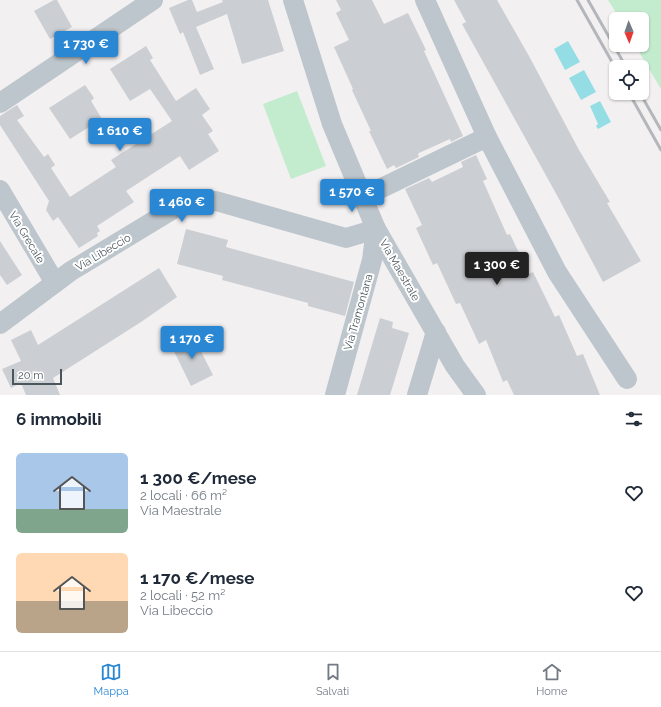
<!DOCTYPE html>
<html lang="it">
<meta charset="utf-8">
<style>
:root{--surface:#fff;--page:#f6f6f7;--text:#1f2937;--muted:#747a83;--line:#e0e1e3;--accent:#2987d4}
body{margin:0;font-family:Raleway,sans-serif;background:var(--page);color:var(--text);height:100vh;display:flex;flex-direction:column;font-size:15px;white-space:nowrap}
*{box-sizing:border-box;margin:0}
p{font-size:13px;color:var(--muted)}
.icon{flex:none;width:22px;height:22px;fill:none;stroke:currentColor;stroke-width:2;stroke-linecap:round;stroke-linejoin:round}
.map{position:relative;height:395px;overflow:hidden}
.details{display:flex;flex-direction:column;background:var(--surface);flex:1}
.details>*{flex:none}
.needle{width:26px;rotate:178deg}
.controls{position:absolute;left:609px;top:12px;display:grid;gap:8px}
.controls a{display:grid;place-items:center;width:40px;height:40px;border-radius:6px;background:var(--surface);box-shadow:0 1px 3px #0004;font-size:20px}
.scale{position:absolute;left:12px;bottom:10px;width:50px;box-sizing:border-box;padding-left:4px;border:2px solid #4a565c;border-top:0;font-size:11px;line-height:14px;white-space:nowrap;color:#4a565c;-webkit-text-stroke:3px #fff;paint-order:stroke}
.price{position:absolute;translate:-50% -34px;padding:0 9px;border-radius:4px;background:var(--accent);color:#fff;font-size:13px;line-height:26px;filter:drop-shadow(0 1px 2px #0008)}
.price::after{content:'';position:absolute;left:50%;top:24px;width:12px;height:9px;margin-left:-6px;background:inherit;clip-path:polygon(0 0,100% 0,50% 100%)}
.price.on{background:#222;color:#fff}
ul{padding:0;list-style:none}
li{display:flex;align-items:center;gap:12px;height:100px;padding:0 16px}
li span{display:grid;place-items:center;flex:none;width:112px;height:80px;border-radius:6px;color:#555}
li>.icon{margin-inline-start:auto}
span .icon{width:48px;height:48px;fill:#fffc;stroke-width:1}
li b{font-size:17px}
h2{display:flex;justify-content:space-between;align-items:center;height:48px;padding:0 16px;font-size:17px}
.tabs{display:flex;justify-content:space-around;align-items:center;height:56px;border-top:1px solid var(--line);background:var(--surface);font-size:11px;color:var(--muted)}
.tabs a{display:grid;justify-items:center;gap:2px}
.tabs .on{color:var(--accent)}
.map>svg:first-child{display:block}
.green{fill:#c3ecce}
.water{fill:#94dde5}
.building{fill:#cbced2}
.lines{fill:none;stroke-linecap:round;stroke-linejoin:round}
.street{stroke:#bdc6cc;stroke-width:20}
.rail{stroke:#b3b6ba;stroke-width:3}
.labels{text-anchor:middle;stroke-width:4;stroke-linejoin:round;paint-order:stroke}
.street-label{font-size:11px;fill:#4a565c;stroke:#fff}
</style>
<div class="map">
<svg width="661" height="395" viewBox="0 0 661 395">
<rect width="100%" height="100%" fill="#f3f0f1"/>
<g class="green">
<polygon points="608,0 661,0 661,89 635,45 642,45 642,19 620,19"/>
<polygon points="297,91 326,166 291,179 263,104"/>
</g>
<g class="water">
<polygon points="568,41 580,62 565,70 554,49"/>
<polygon points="584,70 596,92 581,100 569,78"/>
<polygon points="600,101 611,122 598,129 596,126 598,124 590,106"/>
</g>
<g class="building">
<polygon points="54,0 57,0 72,27 50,39 34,11"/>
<polygon points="188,0 192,0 197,12 223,2 222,0 268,0 284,51 242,64 227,14 196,27 214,69 200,75 183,32 180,34 169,8"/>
<polygon points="336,0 372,0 384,24 408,13 426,50 424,51 463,136 451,142 450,139 419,153 418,154 419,157 396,168 394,165 387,169 369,131 371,131 352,90 353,89 334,47 349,40 336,13 341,10"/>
<polygon points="454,0 497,0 529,56 579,150 610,202 607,203 641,261 603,282 559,199 462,24 466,22"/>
<polygon points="146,46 153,58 150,60 176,101 196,88 210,109 202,115 213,131 208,134 219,151 189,170 180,156 126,191 134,202 97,226 100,231 97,233 98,236 79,248 58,217 53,221 46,210 49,201 0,125 0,116 17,105 24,116 17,120 44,157 48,154 55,165 51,168 70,197 116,167 111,160 172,121 150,89 130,101 110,69"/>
<polygon points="85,85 94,98 91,101 102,119 70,139 49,108"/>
<polygon points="476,155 487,179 483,181 507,235 510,234 529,274 533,272 555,317 559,315 577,356 583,354 600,395 514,395 507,380 503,382 486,340 479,344 460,303 456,304 437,263 433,265 416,228 422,225 405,189 429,178 432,182 463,167 461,162"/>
<polygon points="186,229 228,240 226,247 354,282 345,316 308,306 308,303 222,280 223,276 177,264"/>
<polygon points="0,241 22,275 7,285 0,275"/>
<polygon points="159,268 177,297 141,322 53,378 60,395 26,395 21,383 11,388 2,369 21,361 11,340 31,330 38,345"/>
<polygon points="380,318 393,322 392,328 409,333 390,395 357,395"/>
<polygon points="192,334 213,375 191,386 171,345"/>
</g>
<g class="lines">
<g class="street">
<polyline points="293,0 332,124 376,229 455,366 476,395"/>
<polyline points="425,0 487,137 557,272 627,379"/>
<polyline points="0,103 153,0"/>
<polyline points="0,190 55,283"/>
<polyline points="363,197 487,137"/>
<polyline points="0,324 71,271 185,202 216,201 346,238 376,229 372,260 335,395"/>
<polyline points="417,395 436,332"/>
</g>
<g class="rail">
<polyline points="577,0 616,69"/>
<polyline points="588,0 626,67"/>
<polyline points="629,93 661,150"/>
<polyline points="640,93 661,130"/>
</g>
</g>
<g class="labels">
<g class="street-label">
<text transform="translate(27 237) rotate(59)" y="4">Via Grecale</text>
<text transform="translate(103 252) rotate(-31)" y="4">Via Libeccio</text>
<text transform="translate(400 270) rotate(60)" y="4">Via Maestrale</text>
<text transform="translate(358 312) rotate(-74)" y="4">Via Tramontana</text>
</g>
</g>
</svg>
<div class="controls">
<a><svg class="needle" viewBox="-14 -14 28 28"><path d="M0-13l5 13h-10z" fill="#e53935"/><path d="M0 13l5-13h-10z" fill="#747a83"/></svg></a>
<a><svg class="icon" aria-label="locate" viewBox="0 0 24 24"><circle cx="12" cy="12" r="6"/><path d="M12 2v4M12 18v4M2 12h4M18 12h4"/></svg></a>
</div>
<div class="scale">20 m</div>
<b class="price" style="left:86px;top:65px">1 730 €</b>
<b class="price" style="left:120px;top:152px">1 610 €</b>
<b class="price" style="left:352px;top:213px">1 570 €</b>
<b class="price" style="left:182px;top:223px">1 460 €</b>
<b class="price on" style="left:497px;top:286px">1 300 €</b>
<b class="price" style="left:192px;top:360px">1 170 €</b>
</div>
<section class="details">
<h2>6 immobili<svg class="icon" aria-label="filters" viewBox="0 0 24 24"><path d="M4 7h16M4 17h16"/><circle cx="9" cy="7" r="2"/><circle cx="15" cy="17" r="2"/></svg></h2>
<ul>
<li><span style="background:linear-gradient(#a9c7e8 70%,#7fa58c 0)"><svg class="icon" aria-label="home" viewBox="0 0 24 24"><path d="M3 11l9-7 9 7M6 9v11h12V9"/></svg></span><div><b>1 300 €/mese</b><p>2 locali · 66 m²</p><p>Via Maestrale</p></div><svg class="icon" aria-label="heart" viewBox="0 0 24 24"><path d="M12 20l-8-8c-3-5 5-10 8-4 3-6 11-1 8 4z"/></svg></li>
<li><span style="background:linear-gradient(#ffd9b3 60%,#b9a48a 0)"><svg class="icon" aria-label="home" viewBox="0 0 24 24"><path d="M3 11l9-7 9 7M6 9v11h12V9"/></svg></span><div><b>1 170 €/mese</b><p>2 locali · 52 m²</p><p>Via Libeccio</p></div><svg class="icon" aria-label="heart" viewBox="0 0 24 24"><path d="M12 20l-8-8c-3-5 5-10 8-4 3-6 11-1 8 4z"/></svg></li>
</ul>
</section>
<nav class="tabs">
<a class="on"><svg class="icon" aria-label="map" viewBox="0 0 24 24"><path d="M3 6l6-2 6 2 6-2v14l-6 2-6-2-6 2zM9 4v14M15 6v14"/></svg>Mappa</a>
<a><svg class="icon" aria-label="saved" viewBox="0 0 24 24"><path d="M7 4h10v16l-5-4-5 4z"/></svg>Salvati</a>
<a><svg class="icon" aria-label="home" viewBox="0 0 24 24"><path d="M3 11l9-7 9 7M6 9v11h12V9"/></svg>Home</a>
</nav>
